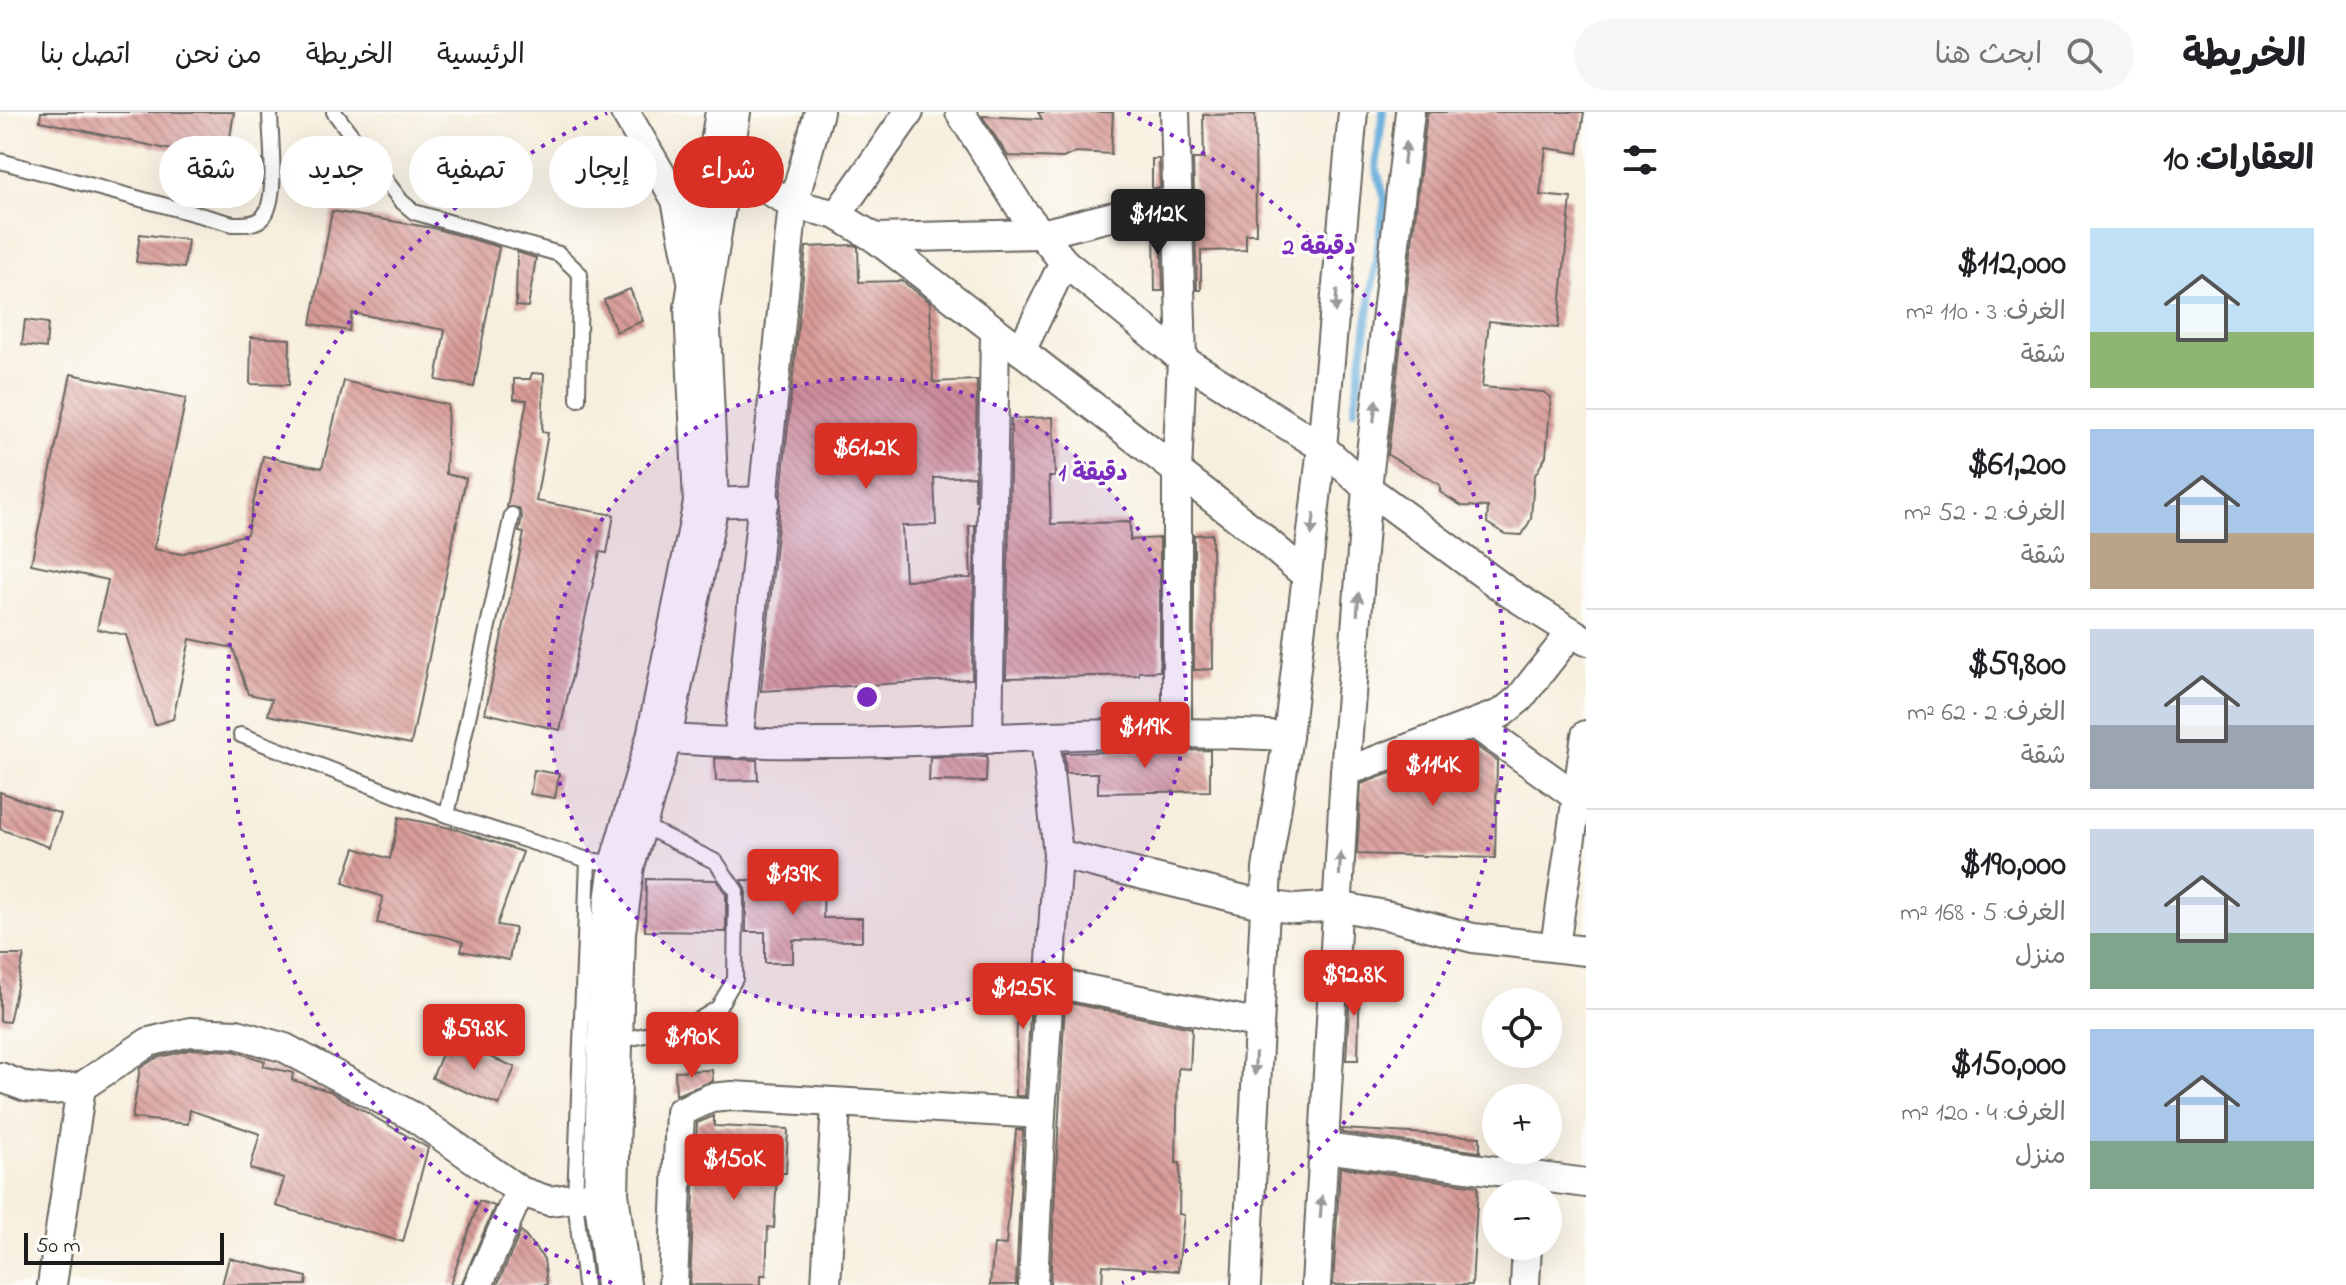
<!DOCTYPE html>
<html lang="ar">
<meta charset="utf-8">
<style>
:root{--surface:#fff;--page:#f6f6f6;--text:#202124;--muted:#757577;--line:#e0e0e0;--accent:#d93025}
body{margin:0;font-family:"Indie Flower","Playpen Sans Arabic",sans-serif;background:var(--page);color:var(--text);direction:rtl;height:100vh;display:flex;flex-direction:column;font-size:30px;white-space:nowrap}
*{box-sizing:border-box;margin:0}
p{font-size:26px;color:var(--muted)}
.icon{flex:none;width:44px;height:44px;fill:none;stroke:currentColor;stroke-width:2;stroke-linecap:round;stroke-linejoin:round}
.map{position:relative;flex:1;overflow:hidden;direction:ltr}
.sheet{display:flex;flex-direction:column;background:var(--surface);width:760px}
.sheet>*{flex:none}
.banner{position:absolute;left:24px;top:24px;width:760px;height:72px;direction:rtl;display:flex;gap:16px}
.buttons{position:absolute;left:1482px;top:876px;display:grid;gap:16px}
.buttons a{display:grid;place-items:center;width:80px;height:80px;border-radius:50%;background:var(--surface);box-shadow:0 8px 32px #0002;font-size:40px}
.scale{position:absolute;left:24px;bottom:20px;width:200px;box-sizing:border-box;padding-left:8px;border:4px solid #1c1c1c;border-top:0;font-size:22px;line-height:28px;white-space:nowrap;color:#1c1c1c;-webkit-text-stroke:6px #fdfcf7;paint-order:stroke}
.price{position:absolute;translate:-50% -68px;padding:0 18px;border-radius:8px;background:var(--accent);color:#fff;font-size:26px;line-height:52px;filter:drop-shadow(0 2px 4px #0008)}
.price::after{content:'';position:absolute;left:50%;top:48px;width:24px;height:18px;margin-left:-12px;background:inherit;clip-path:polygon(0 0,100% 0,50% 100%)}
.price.active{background:#222;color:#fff}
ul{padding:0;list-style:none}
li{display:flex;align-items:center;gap:24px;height:200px;padding:0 32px}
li+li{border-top:2px solid var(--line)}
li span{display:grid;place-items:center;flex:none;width:224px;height:160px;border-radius:0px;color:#555}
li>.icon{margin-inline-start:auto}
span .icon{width:96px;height:96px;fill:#fffc;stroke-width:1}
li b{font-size:34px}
h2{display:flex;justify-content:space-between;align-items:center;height:96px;padding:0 32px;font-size:34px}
.tag{padding:0 28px;border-radius:36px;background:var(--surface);box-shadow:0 8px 32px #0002;font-size:28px;line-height:72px}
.tag.active{background:var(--accent);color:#fff}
header{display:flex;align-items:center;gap:48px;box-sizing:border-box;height:112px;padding:0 40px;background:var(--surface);border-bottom:2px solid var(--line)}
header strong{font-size:38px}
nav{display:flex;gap:44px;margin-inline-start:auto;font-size:28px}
.search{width:560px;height:72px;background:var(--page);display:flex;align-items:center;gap:20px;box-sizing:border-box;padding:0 28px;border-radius:44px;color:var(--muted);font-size:30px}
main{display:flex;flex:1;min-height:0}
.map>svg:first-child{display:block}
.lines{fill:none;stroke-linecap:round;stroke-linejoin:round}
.stream{stroke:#64acdb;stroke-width:8}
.building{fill:url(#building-back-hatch)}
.lane-casing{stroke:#696660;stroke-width:18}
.street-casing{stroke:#696660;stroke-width:32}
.primary-casing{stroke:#696660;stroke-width:48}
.lane{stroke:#fff;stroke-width:14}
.street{stroke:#fff;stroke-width:28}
.primary{stroke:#fff;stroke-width:44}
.oneway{fill:#999}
.ring{fill:none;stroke:#7b2cbf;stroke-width:4;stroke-dasharray:4 8}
.centre{fill:#7b2cbf;stroke:#fdfcf7;stroke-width:4}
.ring-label{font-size:24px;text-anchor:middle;font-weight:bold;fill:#7b2cbf;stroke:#fdfcf7;stroke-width:6;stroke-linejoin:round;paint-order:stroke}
</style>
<header>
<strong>الخريطة</strong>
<div class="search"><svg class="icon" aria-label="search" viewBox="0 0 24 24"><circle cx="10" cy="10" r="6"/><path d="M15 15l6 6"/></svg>ابحث هنا</div>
<nav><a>الرئيسية</a><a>الخريطة</a><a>من نحن</a><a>اتصل بنا</a></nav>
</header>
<main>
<section class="sheet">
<h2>العقارات: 10<svg class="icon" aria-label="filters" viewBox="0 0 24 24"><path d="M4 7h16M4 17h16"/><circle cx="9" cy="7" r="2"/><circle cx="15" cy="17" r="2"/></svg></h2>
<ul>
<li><span style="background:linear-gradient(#bfe0f5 65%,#8fb573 0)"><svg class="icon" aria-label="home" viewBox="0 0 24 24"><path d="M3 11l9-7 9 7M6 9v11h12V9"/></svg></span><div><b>$112,000</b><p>الغرف: 3 · 110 m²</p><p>شقة</p></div></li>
<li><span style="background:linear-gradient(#a9c7e8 65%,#b9a48a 0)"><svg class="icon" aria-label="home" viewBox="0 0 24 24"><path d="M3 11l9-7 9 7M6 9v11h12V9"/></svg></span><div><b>$61,200</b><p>الغرف: 2 · 52 m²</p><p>شقة</p></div></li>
<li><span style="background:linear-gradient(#c9d6e8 60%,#9aa5b1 0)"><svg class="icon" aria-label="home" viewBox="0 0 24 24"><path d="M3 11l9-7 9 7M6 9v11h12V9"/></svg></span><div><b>$59,800</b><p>الغرف: 2 · 62 m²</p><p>شقة</p></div></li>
<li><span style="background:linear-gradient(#c9d6e8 65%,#7fa58c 0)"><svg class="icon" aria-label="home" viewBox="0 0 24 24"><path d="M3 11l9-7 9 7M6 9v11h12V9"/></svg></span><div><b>$190,000</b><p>الغرف: 5 · 168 m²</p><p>منزل</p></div></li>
<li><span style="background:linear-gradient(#a9c7e8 70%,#7fa58c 0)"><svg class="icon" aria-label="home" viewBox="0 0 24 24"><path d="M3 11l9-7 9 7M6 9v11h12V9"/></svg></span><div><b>$150,000</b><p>الغرف: 4 · 120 m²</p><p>منزل</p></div></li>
</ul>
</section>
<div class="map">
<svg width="1586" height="1173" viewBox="0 0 1586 1173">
<defs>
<pattern id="building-back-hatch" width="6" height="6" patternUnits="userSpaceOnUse" patternTransform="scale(2)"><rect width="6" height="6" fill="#d89b98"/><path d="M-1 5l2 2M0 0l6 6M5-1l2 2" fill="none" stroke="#ae7e7b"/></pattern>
</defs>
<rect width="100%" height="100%" fill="#fdfcf7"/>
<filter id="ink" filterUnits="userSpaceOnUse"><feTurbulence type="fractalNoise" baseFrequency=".0125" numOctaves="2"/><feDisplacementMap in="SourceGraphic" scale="16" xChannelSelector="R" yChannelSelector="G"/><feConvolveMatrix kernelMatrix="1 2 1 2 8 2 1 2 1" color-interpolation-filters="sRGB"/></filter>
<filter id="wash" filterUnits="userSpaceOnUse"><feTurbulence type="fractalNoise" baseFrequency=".006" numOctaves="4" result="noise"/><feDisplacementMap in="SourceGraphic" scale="32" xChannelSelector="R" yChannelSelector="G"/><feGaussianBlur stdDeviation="1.8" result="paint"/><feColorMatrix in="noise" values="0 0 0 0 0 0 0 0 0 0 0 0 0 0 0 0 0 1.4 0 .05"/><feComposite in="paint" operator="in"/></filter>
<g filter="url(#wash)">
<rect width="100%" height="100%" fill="#f7efde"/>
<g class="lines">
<polyline class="stream" points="1354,298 1385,88 1376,55 1383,0"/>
</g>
<g id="blocks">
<g class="building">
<polygon points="41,0 234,0 225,58 202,54 203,45 40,9"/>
<polygon points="1038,0 1113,0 1111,42 1076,40 1063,46 1008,44 982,4 1042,7"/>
<polygon points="1427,0 1584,0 1578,41 1546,36 1540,83 1571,86 1558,216 1489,209 1482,275 1543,280 1551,285 1546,344 1534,365 1531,407 1522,423 1505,422 1487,411 1488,395 1462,394 1440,380 1440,373 1388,343"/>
<polygon points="1255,2 1256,122 1246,122 1246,138 1201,139 1201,178 1197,178 1193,47 1204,47 1203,3"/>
<polygon points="1152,47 1159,47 1160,75 1152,77"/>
<polygon points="253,48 262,48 262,72 251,72"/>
<polygon points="332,99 433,116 499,135 474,275 436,268 445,218 352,201 349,219 311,212"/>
<polygon points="1161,110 1163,179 1155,179 1154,111"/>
<polygon points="140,122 188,128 184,156 136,150"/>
<polygon points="854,133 858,135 859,170 902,169 930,190 933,270 977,268 975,389 974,364 934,366 936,413 902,414 905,468 971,466 969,414 975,413 972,567 761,579 806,135"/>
<polygon points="517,140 536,146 528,195 516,194"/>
<polygon points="630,177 643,209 616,220 604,188"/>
<polygon points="25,208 48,211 46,236 22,233"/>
<polygon points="251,225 290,227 289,273 250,272"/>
<polygon points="532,261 544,262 542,320 548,321 536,389 614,403 607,441 600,440 560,618 485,601 524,421 519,420 522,404 519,396 507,395 527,288 514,287 514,267 530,267"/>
<polygon points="71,262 186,286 154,437 181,442 247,422 263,344 322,356 344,269 448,293 446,362 466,366 411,632 268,603 272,587 248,582 233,536 190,527 173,607 155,613 126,523 97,517 108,468 31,452"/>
<polygon points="1053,305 1055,365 1049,365 1051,412 1130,410 1130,428 1160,426 1160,559 1139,560 1139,563 1006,566 1011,307"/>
<polygon points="1212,422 1213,557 1194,558 1194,423"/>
<polygon points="1472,631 1497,649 1495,746 1357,742 1361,672"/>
<polygon points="1210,638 1210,679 1098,681 1098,661 1066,661 1064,641"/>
<polygon points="987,644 986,670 929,669 930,645"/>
<polygon points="715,646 757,648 758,668 716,669"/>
<polygon points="534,658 559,662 555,686 530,682"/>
<polygon points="0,680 61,702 49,735 0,717"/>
<polygon points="399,705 455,717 523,740 497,813 515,816 509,848 461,839 463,830 447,825 377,811 383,785 343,771 355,736 390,747"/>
<polygon points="646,767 716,768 726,782 726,820 645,819"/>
<polygon points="741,768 824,769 823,806 862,806 862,829 793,828 793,851 765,851 765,820 746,820 746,779"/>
<polygon points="0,843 24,843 9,910 0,909"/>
<polygon points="1021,858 1033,859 1025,984 1016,984 1017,892 1020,892"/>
<polygon points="1351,859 1360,859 1358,948 1346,948"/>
<polygon points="1065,890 1192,916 1190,957 1178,956 1176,1051 1180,1051 1179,1102 1184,1103 1178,1159 1103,1153 1102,1173 1050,1173"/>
<polygon points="448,928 515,955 499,993 432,966"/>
<polygon points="192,937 234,939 265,949 263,954 293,961 292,968 329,979 428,1036 403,1130 276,1094 284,1066 250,1057 260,1022 190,998 188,1012 132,1006 140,956 156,946"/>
<polygon points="712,958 713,969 676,983 675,959"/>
<polygon points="714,1004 714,1014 788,1017 786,1061 777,1061 774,1116 768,1115 766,1163 761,1163 761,1173 690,1173 697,1011"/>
<polygon points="1342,1017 1480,1025 1480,1040 1342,1021"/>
<polygon points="1016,1018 1023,1018 1016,1173 990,1173 994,1132 1006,1133"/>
<polygon points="1340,1055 1478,1074 1472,1173 1333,1173"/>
<polygon points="479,1089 495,1094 461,1173 450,1173"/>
<polygon points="521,1119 544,1147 547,1173 497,1173"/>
<polygon points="229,1146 307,1165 306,1173 222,1173"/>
</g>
</g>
</g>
<g filter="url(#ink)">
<use href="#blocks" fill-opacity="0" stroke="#696660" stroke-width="2"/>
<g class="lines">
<defs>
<g id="lane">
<polyline points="334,0 401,89 414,100 559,142 580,162 578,287"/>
<path d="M 0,49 L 233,112 C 243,112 256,113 263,105 C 279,87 270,25 270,0"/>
<polyline points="241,623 447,703 588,748 619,752"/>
<polyline points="447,703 512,403"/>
<polyline points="615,930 692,912 718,896 735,867 736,779 716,750 640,712"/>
<polyline points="585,1173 575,1088 588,748"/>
</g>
<g id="street">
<polyline points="625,0 676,88 692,168"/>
<polyline points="960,0 1021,97 1064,150 1182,247 1177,361 1177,621"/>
<polyline points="1175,0 1182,247 1322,335 1367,376 1508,480 1586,529"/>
<polyline points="720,52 793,92 837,103 875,126 1251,416 1307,464"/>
<polyline points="837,103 909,0"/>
<polyline points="875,126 1041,122 1178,88"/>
<polyline points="1021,239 1064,150"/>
<polyline points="706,391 765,389"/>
<polyline points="1475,612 1577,685"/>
<path d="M 659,626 C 868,643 1079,612 1288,624"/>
<polyline points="988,627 995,222"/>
<polyline points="738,632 793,92 819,0"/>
<polyline points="1345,660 1502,601 1520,586 1570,522"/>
<polyline points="1058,742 1265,793 1296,797 1337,794 1390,804 1473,826 1586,839"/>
<polyline points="1555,834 1586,623"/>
<polyline points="1050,870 1256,911"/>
<polyline points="0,965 26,975 51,978 81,975 149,930 190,920 237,922 285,936 414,1005 520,1079 549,1089 606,1082"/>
<polyline points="1041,1002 1058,742 1045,625"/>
<polyline points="1325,1036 1586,1071"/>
<polyline points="52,1173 81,975"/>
<polyline points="478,1173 520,1079"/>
<polyline points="673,1173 680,1000 711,986 732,984 1041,1002 1033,1173"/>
<polyline points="826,1173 836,992"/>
<polyline points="1246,1173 1267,757 1288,624 1322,335 1353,0"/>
<polyline points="1316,1173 1345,660 1367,376 1410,0"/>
<polyline points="1525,1173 1527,1134"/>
</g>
<polyline id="primary" points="618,1173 606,1082 613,820 622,753 659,626 706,391 697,196 728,0"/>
</defs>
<use href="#lane" class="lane-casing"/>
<use href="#street" class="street-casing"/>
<use href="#primary" class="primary-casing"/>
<use href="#lane" class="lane"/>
<use href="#street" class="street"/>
<use href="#primary" class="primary"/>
</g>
<defs><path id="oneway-solid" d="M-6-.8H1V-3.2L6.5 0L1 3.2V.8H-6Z" transform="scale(2)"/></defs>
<g class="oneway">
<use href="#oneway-solid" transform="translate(1405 41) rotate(-83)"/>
<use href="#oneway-solid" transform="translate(1336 189) rotate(95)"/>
<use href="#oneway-solid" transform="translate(1375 299) rotate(-83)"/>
<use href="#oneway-solid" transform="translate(1313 412) rotate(97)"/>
<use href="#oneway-solid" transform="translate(1358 492) rotate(-86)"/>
<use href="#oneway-solid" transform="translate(1340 752) rotate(-87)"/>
<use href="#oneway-solid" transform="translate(1255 952) rotate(92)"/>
<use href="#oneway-solid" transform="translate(1321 1095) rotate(-86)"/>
</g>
</g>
<circle cx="867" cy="585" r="319" fill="#7b2cbf" fill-opacity=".12"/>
<g class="ring">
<circle cx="867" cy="585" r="319"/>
<path d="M612 1171A639 639 0 0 1 607 1M1127 1A639 639 0 0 1 1122 1171"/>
</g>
<circle cx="867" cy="585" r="12" class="centre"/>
<g class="ring-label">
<text x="1319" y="142">2 دقيقة</text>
<text x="1093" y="368">1 دقيقة</text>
</g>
</svg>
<div class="buttons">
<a><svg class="icon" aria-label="locate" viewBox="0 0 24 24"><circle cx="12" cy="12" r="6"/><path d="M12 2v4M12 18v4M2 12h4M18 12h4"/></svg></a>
<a>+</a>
<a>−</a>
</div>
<div class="scale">50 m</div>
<b class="price active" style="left:1158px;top:145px">$112K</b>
<b class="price" style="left:866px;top:379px">$61.2K</b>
<b class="price" style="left:1145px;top:658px">$119K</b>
<b class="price" style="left:1433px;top:696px">$114K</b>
<b class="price" style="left:793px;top:805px">$139K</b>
<b class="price" style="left:1354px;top:906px">$92.8K</b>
<b class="price" style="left:1023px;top:919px">$125K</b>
<b class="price" style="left:474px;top:960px">$59.8K</b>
<b class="price" style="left:692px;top:968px">$190K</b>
<b class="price" style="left:734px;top:1090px">$150K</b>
<div class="banner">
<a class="tag active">شراء</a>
<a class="tag">إيجار</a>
<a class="tag">تصفية</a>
<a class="tag">جديد</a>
<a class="tag">شقة</a>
</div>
</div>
</main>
